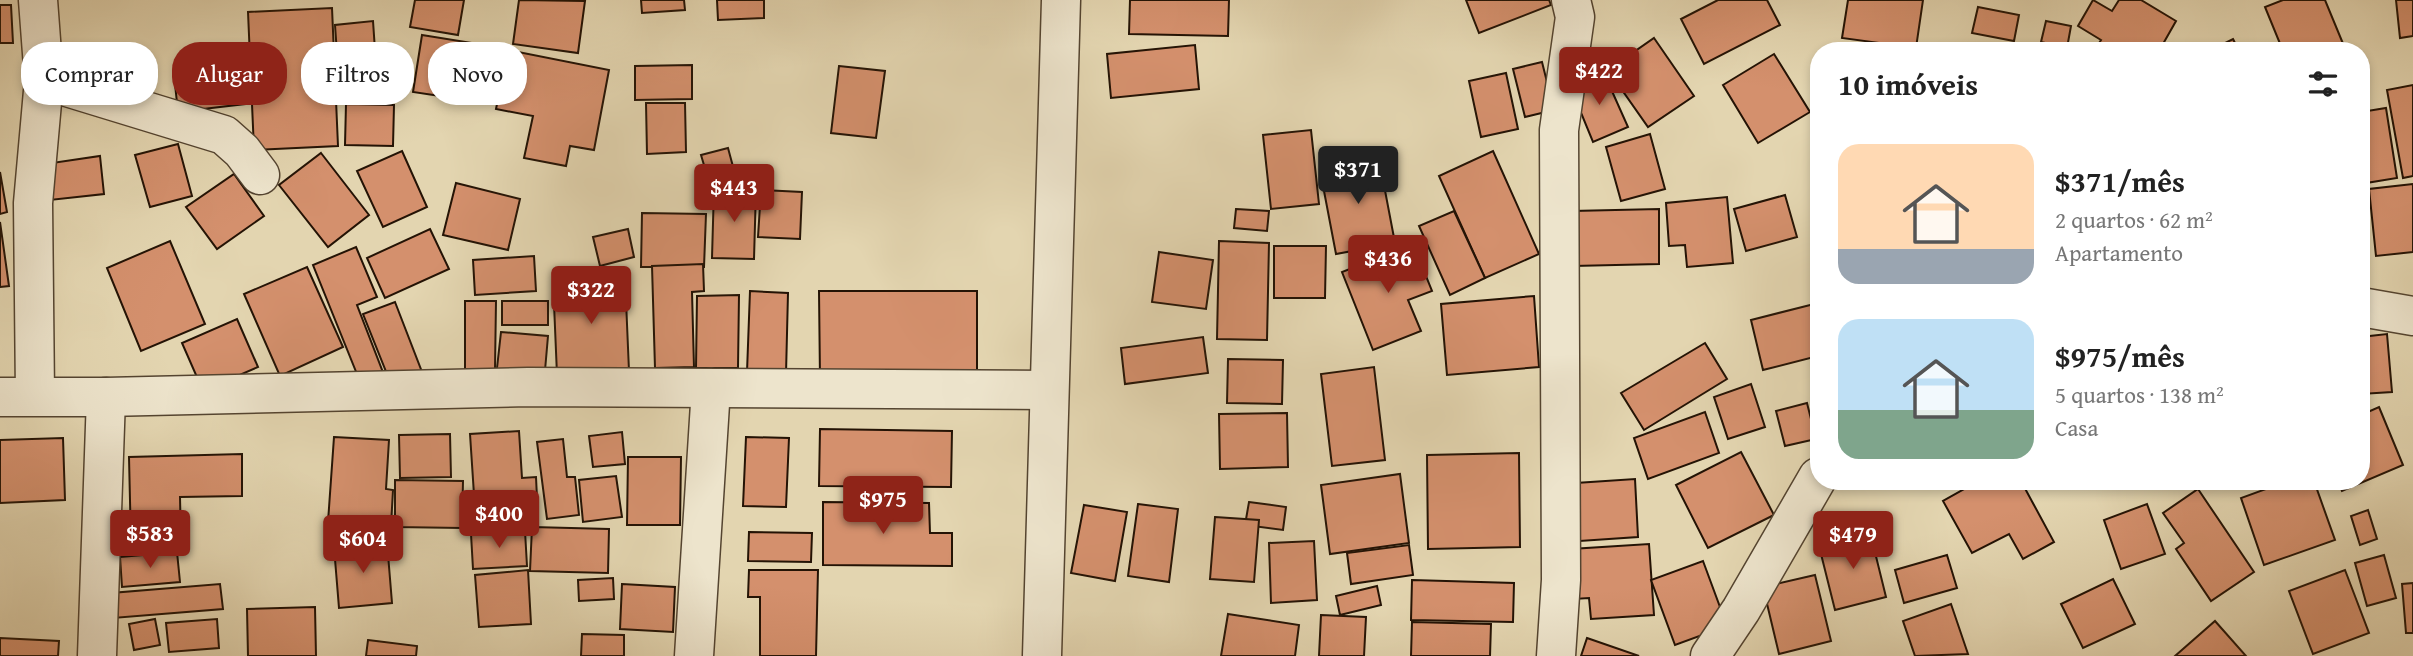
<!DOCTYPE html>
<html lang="pt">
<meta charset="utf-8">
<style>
:root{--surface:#fff;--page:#f2f2f2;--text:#222;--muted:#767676;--accent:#8f2418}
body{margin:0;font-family:"Gentium Book Plus",serif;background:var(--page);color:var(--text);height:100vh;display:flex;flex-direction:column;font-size:26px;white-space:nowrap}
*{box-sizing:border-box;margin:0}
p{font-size:23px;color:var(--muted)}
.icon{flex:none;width:38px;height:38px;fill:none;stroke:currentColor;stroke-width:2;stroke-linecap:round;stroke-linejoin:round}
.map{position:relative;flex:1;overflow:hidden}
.details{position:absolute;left:1810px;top:42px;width:560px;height:448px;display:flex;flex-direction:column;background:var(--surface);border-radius:28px;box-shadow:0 4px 10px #0003}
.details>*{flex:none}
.banner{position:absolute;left:21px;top:42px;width:665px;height:63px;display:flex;gap:14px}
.price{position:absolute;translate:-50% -60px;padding:0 16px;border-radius:7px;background:var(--accent);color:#fff;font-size:23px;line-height:46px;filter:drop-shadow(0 2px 4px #0008)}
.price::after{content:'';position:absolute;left:50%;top:42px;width:21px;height:16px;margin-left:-10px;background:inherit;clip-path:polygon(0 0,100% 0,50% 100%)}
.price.current{background:#222;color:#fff}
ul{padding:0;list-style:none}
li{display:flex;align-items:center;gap:21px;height:175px;padding:0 28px}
li span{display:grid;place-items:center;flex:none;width:196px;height:140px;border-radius:21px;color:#555}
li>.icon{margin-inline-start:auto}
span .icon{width:84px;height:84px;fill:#fffc;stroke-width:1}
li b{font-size:30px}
h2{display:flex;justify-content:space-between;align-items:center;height:84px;padding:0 28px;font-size:30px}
.chip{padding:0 24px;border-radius:28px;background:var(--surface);box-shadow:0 4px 10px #0003;font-size:24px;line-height:63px}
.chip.current{background:var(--accent);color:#fff}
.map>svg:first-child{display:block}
.building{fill:#d4906d;stroke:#241305;stroke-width:2}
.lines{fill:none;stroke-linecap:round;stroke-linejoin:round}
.minor-casing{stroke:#544430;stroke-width:41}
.minor{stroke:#ede4cc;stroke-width:38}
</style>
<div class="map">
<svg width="2413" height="656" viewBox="0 0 2413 656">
<rect width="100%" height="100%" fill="#e3d5b0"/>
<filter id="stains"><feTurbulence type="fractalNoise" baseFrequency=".00286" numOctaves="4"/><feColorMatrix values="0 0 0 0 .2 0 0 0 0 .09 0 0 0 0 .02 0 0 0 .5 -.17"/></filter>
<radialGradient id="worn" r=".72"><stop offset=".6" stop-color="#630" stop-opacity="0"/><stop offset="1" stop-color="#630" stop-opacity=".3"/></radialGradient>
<g class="building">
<polygon points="415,0 464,0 458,35 410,27"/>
<polygon points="519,0 585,1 578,53 513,44"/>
<polygon points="641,0 684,0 685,10 642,13"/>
<polygon points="717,0 764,0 764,18 718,20"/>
<polygon points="1130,0 1229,0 1228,36 1129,34"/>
<polygon points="1466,0 1549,0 1551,5 1479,33"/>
<polygon points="1718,0 1767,0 1780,25 1704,64 1681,19"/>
<polygon points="1848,0 1923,0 1916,48 1842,38"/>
<polygon points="2093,0 2112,11 2119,0 2141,0 2176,21 2159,51 2094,51 2101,40 2078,26"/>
<polygon points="2283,0 2325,0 2344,46 2331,51 2283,51 2265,7"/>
<polygon points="2396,0 2413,0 2413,36 2400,38"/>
<polygon points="0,5 11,5 13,43 0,43"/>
<polygon points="1978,7 2019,15 2014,41 1972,33"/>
<polygon points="332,8 338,146 254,150 248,12"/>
<polygon points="373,21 378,94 340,97 335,25"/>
<polygon points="2046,21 2071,26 2067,48 2041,42"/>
<polygon points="422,35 497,47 487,103 413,92"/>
<polygon points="1654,38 1694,96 1648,127 1608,70"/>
<polygon points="2233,39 2239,51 2209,51"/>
<polygon points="1195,45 1199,89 1111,98 1107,54"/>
<polygon points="508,50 609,70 594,150 570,146 566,166 524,158 533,116 496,109"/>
<polygon points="1774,54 1810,112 1758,143 1723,85"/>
<polygon points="1542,62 1554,110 1525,117 1513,69"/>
<polygon points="692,65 692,99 635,100 635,66"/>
<polygon points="839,66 885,71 876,138 831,133"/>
<polygon points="241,67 245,104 178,112 174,75"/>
<polygon points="1603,71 1628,127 1593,142 1570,86"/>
<polygon points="1506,73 1518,129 1481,137 1469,81"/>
<polygon points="2413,85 2413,176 2403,178 2387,90"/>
<polygon points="646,103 685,103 686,152 647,154"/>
<polygon points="346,104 394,105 393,146 345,145"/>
<polygon points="2386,108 2397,178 2366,183 2361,148 2361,112"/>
<polygon points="1311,130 1319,204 1271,209 1263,135"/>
<polygon points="1650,134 1665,189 1621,201 1606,147"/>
<polygon points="178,144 192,196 150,207 135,155"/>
<polygon points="728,148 735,174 709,182 701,155"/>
<polygon points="402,151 427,207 383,227 357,171"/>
<polygon points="1493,151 1539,254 1485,278 1439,176"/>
<polygon points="321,153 369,215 328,247 279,185"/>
<polygon points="100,156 104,194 50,200 45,164"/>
<polygon points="1379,159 1395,243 1336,254 1320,170"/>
<polygon points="0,172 7,212 0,214"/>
<polygon points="234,174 264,216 217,249 186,207"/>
<polygon points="456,183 520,199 508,250 443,235"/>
<polygon points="2413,184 2413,252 2376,256 2369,189"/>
<polygon points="714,188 756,189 754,259 712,258"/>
<polygon points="761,190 802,192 800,239 758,237"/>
<polygon points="1785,195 1797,237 1746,251 1734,209"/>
<polygon points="1727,197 1733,263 1687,267 1685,245 1669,246 1666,203"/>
<polygon points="1236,209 1269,211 1267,231 1234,228"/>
<polygon points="1659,209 1659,264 1573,266 1572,211"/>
<polygon points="1454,211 1485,278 1450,295 1419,226"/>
<polygon points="642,213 706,214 704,267 641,267"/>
<polygon points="0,222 9,286 0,287"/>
<polygon points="430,229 449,269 385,298 367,258"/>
<polygon points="628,229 634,257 600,266 593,237"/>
<polygon points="170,241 205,324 141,351 107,268"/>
<polygon points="1219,241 1269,243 1267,340 1217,339"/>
<polygon points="1413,244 1432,291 1408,300 1421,331 1373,350 1342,272"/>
<polygon points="1274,246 1326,246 1325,298 1274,298"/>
<polygon points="356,247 377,297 357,305 384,375 361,384 313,265"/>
<polygon points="1159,252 1213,260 1206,309 1152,302"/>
<polygon points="534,256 536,291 475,295 473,260"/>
<polygon points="703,264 704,291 692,292 694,367 655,368 652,266"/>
<polygon points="307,267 343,347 280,376 244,294"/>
<polygon points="625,277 629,371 557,375 553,280"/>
<polygon points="750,291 788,293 786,374 747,372"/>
<polygon points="819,291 977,291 977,378 820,379"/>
<polygon points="739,295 738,368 696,368 697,296"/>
<polygon points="1534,296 1539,367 1447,375 1441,304"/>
<polygon points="465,301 496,301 495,369 465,369"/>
<rect x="502" y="301" width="46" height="24"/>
<polygon points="395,302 422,372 391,384 363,314"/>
<polygon points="1818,303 1818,356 1763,370 1751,320"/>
<polygon points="237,319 258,367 203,391 182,343"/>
<polygon points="501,332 548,336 544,382 496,377"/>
<polygon points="2387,334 2392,392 2361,394 2361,337"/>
<polygon points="1203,337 1208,373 1125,384 1121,348"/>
<polygon points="1705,343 1727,379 1644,430 1621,393"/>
<polygon points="1228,359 1283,360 1282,404 1227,403"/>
<polygon points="1374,367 1385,460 1332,466 1321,374"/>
<polygon points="1751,384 1765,427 1728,439 1714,397"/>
<polygon points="1807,403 1816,439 1785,446 1776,411"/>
<polygon points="2379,407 2403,465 2342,491 2338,481 2361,481 2361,415"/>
<polygon points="1705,412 1719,453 1648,479 1634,438"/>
<polygon points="1287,413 1288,467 1220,469 1219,414"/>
<polygon points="820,429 952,431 951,487 819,486"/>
<polygon points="519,431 522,478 536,477 538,520 476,525 470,434"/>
<polygon points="622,432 625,464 593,467 589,436"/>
<polygon points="450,434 451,477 400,478 399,435"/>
<polygon points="334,437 389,440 386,489 393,490 391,526 328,522"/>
<polygon points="746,437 789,438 786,507 743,506"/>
<polygon points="63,438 65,500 0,503 0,440"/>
<polygon points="563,439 567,477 575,477 579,515 547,519 537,442"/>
<polygon points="1741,452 1774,515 1708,548 1676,485"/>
<polygon points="1519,453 1520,547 1428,549 1427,455"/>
<polygon points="242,454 242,496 180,497 181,543 131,544 129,457"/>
<polygon points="628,457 681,457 680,525 627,525"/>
<polygon points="1400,474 1409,543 1330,554 1321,485"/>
<polygon points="616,476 622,517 583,522 579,480"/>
<polygon points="1635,479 1638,537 1565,542 1561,484"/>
<polygon points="395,480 463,481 462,528 395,527"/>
<polygon points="1960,481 2021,481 2054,542 2023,559 2009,534 1972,553 1943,501 1964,489"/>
<polygon points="2288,481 2314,481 2335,540 2264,565 2241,498"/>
<polygon points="2198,489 2254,572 2211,601 2176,549 2184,543 2163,513"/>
<polygon points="823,502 929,503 930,533 952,533 952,566 823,565"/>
<polygon points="1249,502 1286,507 1283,530 1245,525"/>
<polygon points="1138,504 1178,509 1169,582 1128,576"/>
<polygon points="2147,504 2165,554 2121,569 2104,520"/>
<polygon points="1084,505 1127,512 1115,581 1071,573"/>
<polygon points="2368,510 2377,539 2360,545 2351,516"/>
<polygon points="1215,517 1259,520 1254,582 1210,579"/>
<polygon points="532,527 609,529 608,573 530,571"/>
<polygon points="525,531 527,566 473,569 471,534"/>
<polygon points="749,532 812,533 811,562 748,561"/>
<polygon points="1870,532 1886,597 1835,610 1819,546"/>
<polygon points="1314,541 1317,600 1271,603 1269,543"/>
<polygon points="387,542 392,603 339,608 334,547"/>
<polygon points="1649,544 1654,615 1591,619 1589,598 1574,599 1571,549"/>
<polygon points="1409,545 1413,575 1351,584 1347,553"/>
<polygon points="177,552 180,582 122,587 120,557"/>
<polygon points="1947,555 1957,588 1904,603 1895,570"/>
<polygon points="2384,555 2396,598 2367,606 2355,563"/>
<polygon points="1703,561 1727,626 1675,645 1651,580"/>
<polygon points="528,570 531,624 479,627 475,575"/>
<polygon points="749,570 818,570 816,656 760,656 760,597 748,597"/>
<polygon points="2345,570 2369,633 2313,654 2289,591"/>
<polygon points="1815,575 1831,641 1779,654 1763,587"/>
<polygon points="613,578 614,599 579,601 578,580"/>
<polygon points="2113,579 2135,624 2083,648 2061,604"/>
<polygon points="1412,580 1514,583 1513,622 1411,620"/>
<polygon points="2413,583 2413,633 2406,633 2402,584"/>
<polygon points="220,584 223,609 113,618 111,593"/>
<polygon points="622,584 675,587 673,632 620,629"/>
<polygon points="1377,586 1381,605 1340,615 1336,596"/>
<polygon points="1951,604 1968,654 1915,656 1903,621"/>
<polygon points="315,607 316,656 248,656 247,609"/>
<polygon points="1228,614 1299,625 1295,656 1221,656"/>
<polygon points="1321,615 1366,617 1364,656 1319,656"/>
<polygon points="155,619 160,645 134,650 129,624"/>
<polygon points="217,619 219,648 169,652 166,623"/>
<polygon points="2215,621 2246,656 2175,656"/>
<polygon points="1412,622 1491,624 1490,656 1411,656"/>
<polygon points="582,634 624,635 624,656 581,656"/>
<polygon points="0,638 59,641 58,656 0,656"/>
<polygon points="1587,638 1639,656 1581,656"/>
<polygon points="368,640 417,646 416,656 366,656"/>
</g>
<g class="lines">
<defs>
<g id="minor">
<polyline points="44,80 224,135 242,151 260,175"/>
<polyline points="2361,307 2413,316"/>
<polyline points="35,396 33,203 44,80 38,0"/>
<polyline points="0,397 106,397 528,387 1048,390"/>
<polyline points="97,656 106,397"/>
<polyline points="694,656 711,388"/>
<polyline points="1042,656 1061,0"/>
<polyline points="1556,656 1561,580 1559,130 1575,17 1571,0"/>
<polyline points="1710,656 1741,610 1818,477"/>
</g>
</defs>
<use href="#minor" class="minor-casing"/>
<use href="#minor" class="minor"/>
</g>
<rect width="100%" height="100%" filter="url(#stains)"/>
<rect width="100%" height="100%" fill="url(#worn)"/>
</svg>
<b class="price" style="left:1599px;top:107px">$422</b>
<b class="price current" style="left:1358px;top:206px">$371</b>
<b class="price" style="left:734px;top:224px">$443</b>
<b class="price" style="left:1388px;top:295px">$436</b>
<b class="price" style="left:591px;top:326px">$322</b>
<b class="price" style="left:883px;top:536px">$975</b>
<b class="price" style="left:499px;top:550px">$400</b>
<b class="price" style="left:150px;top:570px">$583</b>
<b class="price" style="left:1853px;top:571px">$479</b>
<b class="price" style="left:363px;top:575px">$604</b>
<div class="banner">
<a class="chip">Comprar</a>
<a class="chip current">Alugar</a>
<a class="chip">Filtros</a>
<a class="chip">Novo</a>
</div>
<section class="details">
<h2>10 imóveis<svg class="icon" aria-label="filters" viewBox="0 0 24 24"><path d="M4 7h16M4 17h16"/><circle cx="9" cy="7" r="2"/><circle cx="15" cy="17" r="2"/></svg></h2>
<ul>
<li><span style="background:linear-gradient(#ffd9b3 75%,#9aa5b1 0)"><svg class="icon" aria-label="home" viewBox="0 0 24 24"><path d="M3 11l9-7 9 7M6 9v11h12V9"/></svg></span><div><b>$371/mês</b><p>2 quartos · 62 m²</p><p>Apartamento</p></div></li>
<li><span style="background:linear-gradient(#bfe0f5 65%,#7fa58c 0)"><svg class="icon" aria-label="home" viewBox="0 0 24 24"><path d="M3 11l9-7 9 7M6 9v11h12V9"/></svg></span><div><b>$975/mês</b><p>5 quartos · 138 m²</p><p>Casa</p></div></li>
</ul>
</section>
</div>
